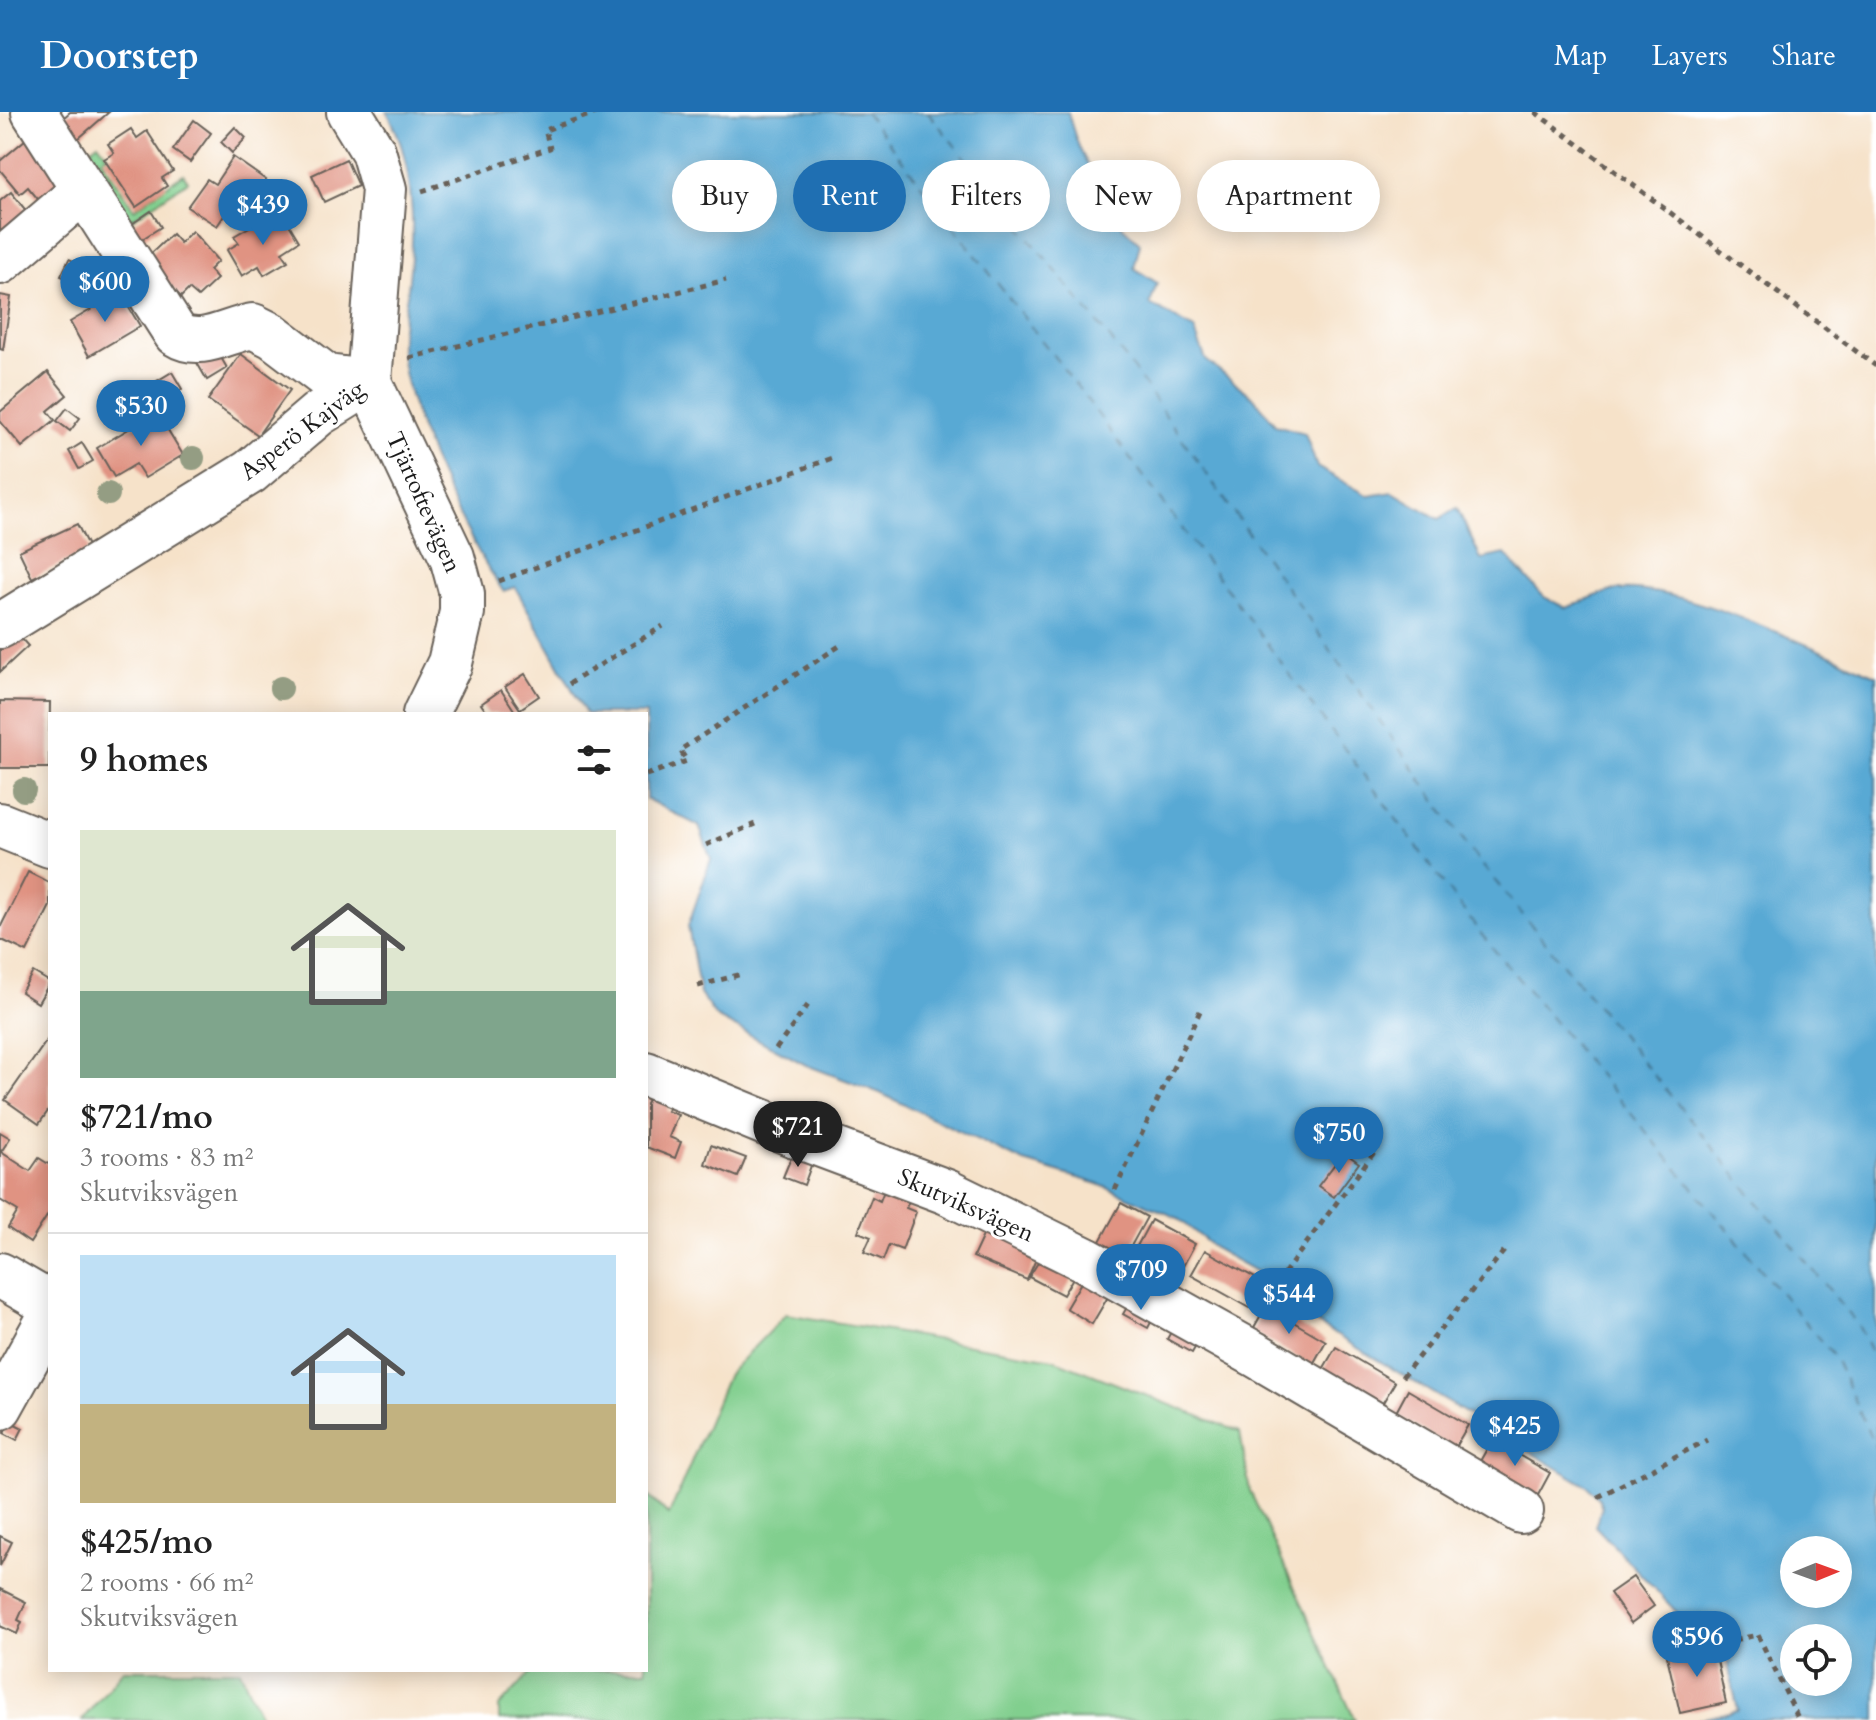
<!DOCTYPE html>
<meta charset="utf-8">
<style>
:root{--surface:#fff;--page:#f6f6f6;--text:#222;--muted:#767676;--line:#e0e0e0;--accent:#1f6fb2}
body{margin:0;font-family:Cardo,serif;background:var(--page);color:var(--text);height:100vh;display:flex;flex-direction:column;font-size:30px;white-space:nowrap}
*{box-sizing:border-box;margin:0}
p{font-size:26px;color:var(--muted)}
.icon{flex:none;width:44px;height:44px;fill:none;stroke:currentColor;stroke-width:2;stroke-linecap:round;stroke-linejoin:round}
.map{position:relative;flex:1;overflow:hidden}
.sheet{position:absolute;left:48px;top:600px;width:600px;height:960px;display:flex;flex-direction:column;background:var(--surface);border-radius:0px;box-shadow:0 4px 20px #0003}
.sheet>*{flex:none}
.top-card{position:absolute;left:672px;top:48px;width:760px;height:72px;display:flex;gap:16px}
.needle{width:52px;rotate:89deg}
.tools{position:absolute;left:1780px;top:1424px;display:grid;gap:16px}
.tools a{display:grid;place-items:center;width:72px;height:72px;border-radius:50%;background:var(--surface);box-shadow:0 4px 20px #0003;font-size:40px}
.price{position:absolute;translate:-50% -68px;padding:0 18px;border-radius:28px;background:var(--accent);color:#fff;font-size:26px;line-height:52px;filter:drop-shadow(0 2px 4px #0008)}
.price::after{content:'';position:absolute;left:50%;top:48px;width:24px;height:18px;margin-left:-12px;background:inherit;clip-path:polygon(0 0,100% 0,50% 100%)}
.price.active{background:#222;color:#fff}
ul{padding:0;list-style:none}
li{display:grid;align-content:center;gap:16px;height:424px;padding:0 32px}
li+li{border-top:2px solid var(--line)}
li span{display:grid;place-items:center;height:248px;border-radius:0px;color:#555}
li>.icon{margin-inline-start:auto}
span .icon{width:144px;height:144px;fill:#fffc;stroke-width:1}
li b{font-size:34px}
h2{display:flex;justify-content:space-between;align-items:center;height:96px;padding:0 32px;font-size:34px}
.chip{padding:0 28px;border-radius:36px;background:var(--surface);box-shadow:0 4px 20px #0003;font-size:28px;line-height:72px}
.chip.active{background:var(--accent);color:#fff}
header{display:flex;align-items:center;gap:48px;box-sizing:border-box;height:112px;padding:0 40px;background:var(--accent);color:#fff}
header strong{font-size:38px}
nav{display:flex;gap:44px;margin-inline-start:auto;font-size:28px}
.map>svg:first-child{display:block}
.green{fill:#81cf8e;stroke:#4e7655;stroke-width:2}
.water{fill:#59a9d4;stroke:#3a6278;stroke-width:2;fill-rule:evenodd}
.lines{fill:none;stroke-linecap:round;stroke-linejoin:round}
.ferry{stroke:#3a6278;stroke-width:2;stroke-dasharray:10 8;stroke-linecap:butt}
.building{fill:#e09382}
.minor-casing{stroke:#686159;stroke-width:48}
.path{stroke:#686159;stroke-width:5;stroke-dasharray:6 6;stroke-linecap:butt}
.minor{stroke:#fff;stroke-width:44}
.tree{fill:#949d83}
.labels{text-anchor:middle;stroke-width:6;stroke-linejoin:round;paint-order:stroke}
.street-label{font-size:24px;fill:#1c1c1c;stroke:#fff}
</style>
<header>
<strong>Doorstep</strong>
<nav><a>Map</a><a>Layers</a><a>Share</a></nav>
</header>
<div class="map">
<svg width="1876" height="1608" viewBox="0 0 1876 1608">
<rect width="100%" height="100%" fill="#fff"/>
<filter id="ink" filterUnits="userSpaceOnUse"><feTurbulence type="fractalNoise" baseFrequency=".0125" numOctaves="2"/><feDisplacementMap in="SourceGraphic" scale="16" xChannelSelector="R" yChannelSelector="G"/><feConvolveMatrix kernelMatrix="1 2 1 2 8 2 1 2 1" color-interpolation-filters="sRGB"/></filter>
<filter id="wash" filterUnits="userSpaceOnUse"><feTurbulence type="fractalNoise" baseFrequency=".006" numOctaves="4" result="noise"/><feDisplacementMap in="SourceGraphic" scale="32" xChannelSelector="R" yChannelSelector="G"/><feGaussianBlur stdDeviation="1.8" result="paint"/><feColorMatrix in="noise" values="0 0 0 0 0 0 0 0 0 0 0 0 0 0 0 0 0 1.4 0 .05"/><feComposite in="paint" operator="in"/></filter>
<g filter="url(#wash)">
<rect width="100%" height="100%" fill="#f6e2c9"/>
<g class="green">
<polygon points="98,31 107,43 101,47 134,97 183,62 188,69 122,114 75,49"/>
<polygon points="786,1202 1053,1247 1240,1320 1250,1379 1355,1608 499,1608 499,1595 533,1558 646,1558 646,1382 669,1403 728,1262"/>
<polygon points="123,1558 240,1558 262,1608 82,1608"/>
</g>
<path class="water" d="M 387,0 L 1068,0 C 1078,38 1087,62 1120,84 L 1122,114 L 1140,131 L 1134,156 L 1157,171 L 1150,192 L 1194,217 L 1206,248 L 1254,286 L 1276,313 L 1305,321 L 1317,355 L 1369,384 L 1393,380 L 1439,407 L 1457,396 L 1481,447 L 1505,442 L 1544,485 L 1566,496 C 1580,491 1597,482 1612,479 C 1676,468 1814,537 1876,563 L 1876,1608 L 1697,1608 L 1738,1598 L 1723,1530 L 1683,1507 L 1595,1414 L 1602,1395 L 1598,1385 L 1587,1374 L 1288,1194 L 1277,1171 L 1217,1138 L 1178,1106 L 1098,1072 L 1024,1050 L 880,981 L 806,953 L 716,905 L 700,882 L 688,814 L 711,747 L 699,714 L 646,687 L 646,602 L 586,602 L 515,475 L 503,479 C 466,425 407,305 401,240 C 399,217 407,190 409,167 C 416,116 413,45 387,0 ZM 1794,1438 L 1838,1438 L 1838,1482 L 1794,1482 ZM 1794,1526 L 1838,1526 L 1838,1570 L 1794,1570 Z"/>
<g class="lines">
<g class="ferry">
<polyline points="865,0 1080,278 1481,822 1835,1246 1876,1336"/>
<polyline points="928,0 1124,244 1474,743 1858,1213 1876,1250"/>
</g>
</g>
<g id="blocks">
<g class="building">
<polygon points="70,0 109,0 71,33 54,14"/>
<polygon points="194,8 211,21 190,50 173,38"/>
<polygon points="235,15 246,26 232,41 221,30"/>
<polygon points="131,17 137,26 147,19 173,59 162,66 167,74 136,95 104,47 114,41 108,32"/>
<polygon points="32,22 70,69 42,92 28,75 20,82 0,58 0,49"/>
<polygon points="233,45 266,68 239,110 226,101 217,114 187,95 207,67 215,72"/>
<polygon points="346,47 358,74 324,90 312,63"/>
<polygon points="11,80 32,106 0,143 0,89"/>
<polygon points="151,99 161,115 139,129 129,114"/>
<polygon points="284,104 299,129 282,140 288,149 264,163 259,154 242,164 227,138 239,131 234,124 258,110 262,117"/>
<polygon points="192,119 218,149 209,158 217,167 198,185 189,177 181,185 145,147 172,122 180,131"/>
<polygon points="69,147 92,157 84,174 61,164"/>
<polygon points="120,181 140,214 89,244 70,210"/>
<polygon points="0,183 11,185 3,238 0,237"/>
<polygon points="216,237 227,256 207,268 196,249"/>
<polygon points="241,242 290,278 258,323 208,288"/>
<polygon points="48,260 67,283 48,299 55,308 22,335 0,309 0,300"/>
<polygon points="172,260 182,277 153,295 142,278"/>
<polygon points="67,296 80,306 70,319 57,309"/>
<polygon points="157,300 183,343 145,366 136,352 114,365 97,336"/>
<polygon points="82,331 93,349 79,357 69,339"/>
<polygon points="77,412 90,438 32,466 19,439"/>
<polygon points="11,515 28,534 0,560 0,525"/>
<polygon points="525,562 539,584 520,597 505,575"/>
<polygon points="501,578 516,601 514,602 488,602 481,592"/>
<polygon points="0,589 50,590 49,656 0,656"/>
<polygon points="28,760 50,771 50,794 27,840 0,827 0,816"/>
<polygon points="33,860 50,870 38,891 21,880"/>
<polygon points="50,924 50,996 39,1012 5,988"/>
<polygon points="650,981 671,989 667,999 678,1003 669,1025 681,1030 675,1046 646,1035 646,992"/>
<polygon points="0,1020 10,1026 1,1040 30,1059 39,1046 50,1053 50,1107 47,1104 30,1131 8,1116 18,1099 0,1088"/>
<polygon points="711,1033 746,1046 738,1065 705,1052"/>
<polygon points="1344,1040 1359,1051 1334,1085 1318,1074"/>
<polygon points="793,1041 813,1048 804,1073 783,1065"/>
<polygon points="885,1076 910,1086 906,1096 916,1100 902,1138 889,1133 883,1148 864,1140 871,1125 858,1120 872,1085 880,1089"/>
<polygon points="1121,1091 1147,1105 1125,1145 1099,1131"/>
<polygon points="1151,1108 1195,1132 1181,1158 1137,1134"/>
<polygon points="987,1115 1040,1138 1027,1168 973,1145"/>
<polygon points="1205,1138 1264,1171 1250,1196 1191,1163"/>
<polygon points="1044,1141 1077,1159 1063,1183 1029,1165"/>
<polygon points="1086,1162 1112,1178 1092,1212 1066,1196"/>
<polygon points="1134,1183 1158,1197 1148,1216 1123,1202"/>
<polygon points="1266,1194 1326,1229 1312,1254 1252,1219"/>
<polygon points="1176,1211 1201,1225 1192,1241 1167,1227"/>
<polygon points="1336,1235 1395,1270 1381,1294 1322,1259"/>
<polygon points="1408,1278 1468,1313 1454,1337 1395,1302"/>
<polygon points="9,1309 23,1316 17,1328 4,1321"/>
<polygon points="1492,1328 1550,1361 1537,1385 1479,1351"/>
<polygon points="0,1424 12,1430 0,1454"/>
<polygon points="1633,1465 1654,1494 1631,1511 1610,1481"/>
<polygon points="0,1477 26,1490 18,1508 22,1510 17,1522 0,1514"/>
<polygon points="1714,1534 1726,1591 1680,1601 1667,1544"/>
</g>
</g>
</g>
<g filter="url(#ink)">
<use href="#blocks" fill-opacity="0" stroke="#686159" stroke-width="2"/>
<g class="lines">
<defs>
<g id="minor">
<path d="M 34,0 L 176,222 C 201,238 227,218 253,214 L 273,224 L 327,265 L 369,270"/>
<polyline points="349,0 373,39 384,77 369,270 452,445 462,482 462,500 450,551 425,602"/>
<polyline points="0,150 83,79"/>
<polyline points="0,514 250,360 318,302 369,270"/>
<polyline points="0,713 50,733"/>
<polyline points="646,962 795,1023 947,1080 1086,1148 1258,1244 1521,1399"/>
<polyline points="0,1163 50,1192"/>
<polyline points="0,1295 50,1205"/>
</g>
</defs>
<use href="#minor" class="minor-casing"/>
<g class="path">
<polyline points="1535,0 1876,254"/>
<polyline points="422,79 550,36 545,18 599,0"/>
<polyline points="409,246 726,168"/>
<polyline points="499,469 832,346"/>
<polyline points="569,572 663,514"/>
<polyline points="646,663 687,649 680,638 841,533"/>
<polyline points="706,733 755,712"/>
<polyline points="698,874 742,862"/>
<polyline points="776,937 808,893"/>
<polyline points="1115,1078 1201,897"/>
<polyline points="1277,1171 1378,1035"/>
<polyline points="1402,1265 1504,1139"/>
<polyline points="1598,1385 1707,1328"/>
<polyline points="1723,1530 1758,1523 1799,1608"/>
</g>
<use href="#minor" class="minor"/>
</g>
<g class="tree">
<circle cx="193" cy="346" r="12"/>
<circle cx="108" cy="382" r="12"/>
<circle cx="281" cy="576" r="12"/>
<circle cx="24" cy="678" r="12"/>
</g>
</g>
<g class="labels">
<g class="street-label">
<text transform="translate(302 318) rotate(-37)" y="8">Asperö Kajväg</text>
<text transform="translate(424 390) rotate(66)" y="8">Tjärtoftevägen</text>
<text transform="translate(966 1093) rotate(24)" y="8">Skutviksvägen</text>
</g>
</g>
</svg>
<div class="tools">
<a><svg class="needle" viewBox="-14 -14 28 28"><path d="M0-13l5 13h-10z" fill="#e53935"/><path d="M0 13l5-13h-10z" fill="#767676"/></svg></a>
<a><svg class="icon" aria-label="locate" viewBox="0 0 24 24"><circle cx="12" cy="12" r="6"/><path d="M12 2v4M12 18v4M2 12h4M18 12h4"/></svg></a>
</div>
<b class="price" style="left:263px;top:135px">$439</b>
<b class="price" style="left:105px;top:212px">$600</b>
<b class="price" style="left:141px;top:336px">$530</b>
<b class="price active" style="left:798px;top:1057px">$721</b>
<b class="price" style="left:1339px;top:1063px">$750</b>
<b class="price" style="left:1141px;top:1200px">$709</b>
<b class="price" style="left:1289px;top:1224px">$544</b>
<b class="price" style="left:1515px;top:1356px">$425</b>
<b class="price" style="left:1697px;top:1567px">$596</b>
<div class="top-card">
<a class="chip">Buy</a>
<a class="chip active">Rent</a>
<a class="chip">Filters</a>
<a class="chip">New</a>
<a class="chip">Apartment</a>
</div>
<section class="sheet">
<h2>9 homes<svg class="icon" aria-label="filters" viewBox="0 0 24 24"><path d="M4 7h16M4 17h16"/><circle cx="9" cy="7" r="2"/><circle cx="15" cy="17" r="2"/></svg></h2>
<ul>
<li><span style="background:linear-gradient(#dfe7d0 65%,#7fa58c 0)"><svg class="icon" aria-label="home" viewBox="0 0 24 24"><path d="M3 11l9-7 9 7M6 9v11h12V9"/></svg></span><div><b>$721/mo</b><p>3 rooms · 83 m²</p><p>Skutviksvägen</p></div></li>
<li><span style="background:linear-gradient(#bfe0f5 60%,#c2b280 0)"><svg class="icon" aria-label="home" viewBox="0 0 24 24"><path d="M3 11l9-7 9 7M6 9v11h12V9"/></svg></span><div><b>$425/mo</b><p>2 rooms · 66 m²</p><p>Skutviksvägen</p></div></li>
</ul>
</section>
</div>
